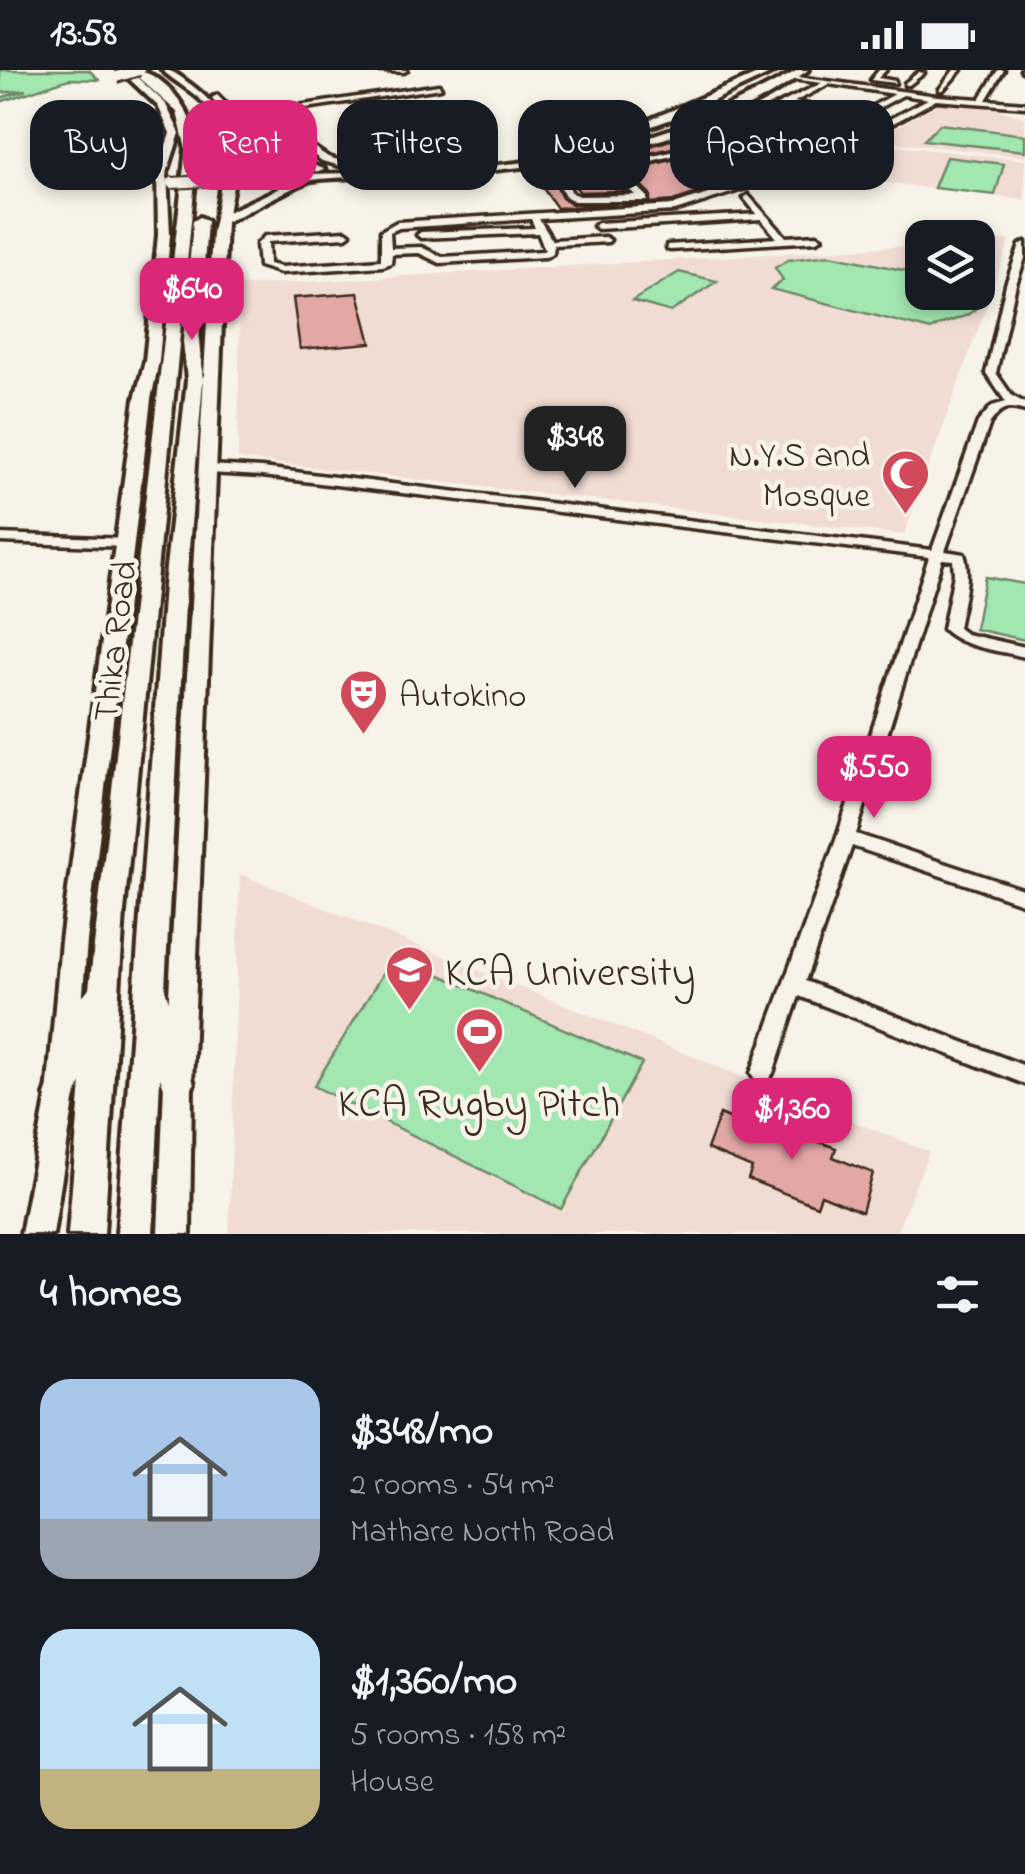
<!DOCTYPE html>
<meta charset="utf-8">
<style>
:root{--surface:#171b24;--page:#242831;--text:#f1f3f6;--muted:#9ea1a6;--accent:#db2777}
body{margin:0;font-family:"Indie Flower",sans-serif;background:var(--page);color:var(--text);height:100vh;display:flex;flex-direction:column;font-size:38px;white-space:nowrap}
*{box-sizing:border-box;margin:0}
p{font-size:32px;color:var(--muted)}
.icon{flex:none;width:55px;height:55px;fill:none;stroke:currentColor;stroke-width:2;stroke-linecap:round;stroke-linejoin:round}
.map{position:relative;height:1164px;overflow:hidden}
.panel{display:flex;flex-direction:column;background:var(--surface);flex:1}
.panel>*{flex:none}
.guide{position:absolute;left:30px;top:30px;width:965px;height:90px;display:flex;gap:20px}
.fabs{position:absolute;left:905px;top:150px;display:grid;gap:20px}
.fabs a{display:grid;place-items:center;width:90px;height:90px;border-radius:20px;background:var(--surface);box-shadow:0 5px 15px #0003;font-size:50px}
.price{position:absolute;translate:-50% -85px;padding:0 22px;border-radius:20px;background:var(--accent);color:#fff;font-size:32px;line-height:65px;filter:drop-shadow(0 2px 5px #0008)}
.price::after{content:'';position:absolute;left:50%;top:60px;width:30px;height:22px;margin-left:-15px;background:inherit;clip-path:polygon(0 0,100% 0,50% 100%)}
.price.current{background:#222;color:#fff}
ul{padding:0;list-style:none}
li{display:flex;align-items:center;gap:30px;height:250px;padding:0 40px}
li span{display:grid;place-items:center;flex:none;width:280px;height:200px;border-radius:30px;color:#555}
li>.icon{margin-inline-start:auto}
span .icon{width:120px;height:120px;fill:#fffc;stroke-width:1}
li b{font-size:42px}
h2{display:flex;justify-content:space-between;align-items:center;height:120px;padding:0 40px;font-size:42px}
.pill{padding:0 35px;border-radius:30px;background:var(--surface);box-shadow:0 5px 15px #0003;font-size:35px;line-height:90px}
.pill.current{background:var(--accent);color:#fff}
.status{display:flex;justify-content:space-between;align-items:center;height:70px;padding:0 50px;background:var(--surface);direction:ltr}
.status svg{height:28px;fill:currentColor}
.map>svg:first-child{display:block}
.built{fill:#f1dcd4}
.green{fill:#a2e6b1;stroke:#6e8868;stroke-width:2.5}
.building{fill:#e3a8a6;stroke:#3b2a1e;stroke-width:2.5}
.lines{fill:none;stroke-linecap:round;stroke-linejoin:round}
.minor-casing{stroke:#3b2a1e;stroke-width:7}
.major-casing{stroke:#3b2a1e;stroke-width:8}
.highway-casing{stroke:#3b2a1e;stroke-width:8}
.minor{fill:#f7f3e8;fill-rule:evenodd}
.major{fill:#f7f3e8;fill-rule:evenodd}
.highway{fill:#f7f3e8;fill-rule:evenodd}
.major-bridge-casing{stroke:#3b2a1e;stroke-width:14;stroke-linecap:butt}
.major-bridge{stroke:#f7f3e8;stroke-width:10}
.labels{text-anchor:middle;stroke-width:9;stroke-linejoin:round;paint-order:stroke}
.poi-label{font-size:35px;fill:#3b2a1e;stroke:#f7f3e8;text-anchor:end}
.street-label{font-size:35px;fill:#3b2a1e;stroke:#f7f3e8}
.near-poi-label{font-size:42px;fill:#3b2a1e;stroke:#f7f3e8;text-anchor:start}
</style>
<div class="status"><b>13:58</b><svg viewBox="0 0 49 12"><path d="M0 12V9h3v3zM5 12V6h3v6zM10 12V3h3v9zM15 12V0h3v12zM26 1h20v11H26zM47 4h2v5h-2z"/></svg></div>
<div class="map">
<svg width="1025" height="1164" viewBox="0 0 1025 1164">
<rect width="100%" height="100%" fill="#f7f3e8"/>
<filter id="ink" filterUnits="userSpaceOnUse"><feTurbulence type="fractalNoise" baseFrequency=".01" numOctaves="2"/><feDisplacementMap in="SourceGraphic" scale="20" xChannelSelector="R" yChannelSelector="G"/><feConvolveMatrix kernelMatrix="1 2 1 2 8 2 1 2 1" color-interpolation-filters="sRGB"/></filter>
<g filter="url(#ink)">
<g class="built">
<polygon points="941,32 1001,40 1025,48 1025,87 875,70"/>
<polygon points="870,73 1025,90 1025,130 832,106 814,100"/>
<polygon points="1010,170 904,465 238,389 240,216 922,175 922,222 978,222 978,172"/>
<polygon points="240,804 929,1082 896,1164 229,1164"/>
</g>
<g class="green">
<polygon points="0,0 89,0 99,10 69,9 0,32 0,28 26,20 0,23"/>
<polygon points="940,54 1025,65 1025,81 924,70"/>
<polygon points="946,87 1004,94 995,125 934,118"/>
<path d="M 830,185 L 922,204 L 922,222 L 976,223 L 980,231 C 973,251 946,248 931,260 L 771,219 L 783,210 L 775,198 L 788,190 Z"/>
<polygon points="679,202 717,211 671,242 632,231"/>
<polygon points="985,507 1025,514 1025,570 975,559"/>
<polygon points="394,885 642,993 561,1139 314,1016"/>
</g>
<g class="building">
<polygon points="680,67 773,98 685,75 615,91 611,88"/>
<polygon points="684,87 751,106 673,131 650,133 650,124 626,101"/>
<polygon points="540,98 553,109 562,128 572,134 617,135 557,138 530,100"/>
<polygon points="609,105 626,121 580,122 570,111"/>
<polygon points="358,223 371,273 300,279 293,228"/>
<polygon points="720,1044 765,1063 768,1053 836,1078 833,1087 873,1103 862,1142 821,1125 817,1136 748,1109 752,1098 707,1079"/>
</g>
<g class="lines">
<defs>
<g id="minor">
<polygon points="366,0 407,0 404,2"/>
<polygon points="879,0 886,0 878,8 895,11 895,13 871,10"/>
<polygon points="954,0 961,0 943,20 939,20"/>
<path d="M 998,0 L 1004,0 L 986,30 L 1025,33 L 1025,37 L 936,30 L 814,96 L 807,94 L 836,77 L 819,74 L 783,92 L 828,106 L 828,110 L 796,102 L 774,106 L 774,109 L 675,141 L 539,149 L 552,170 L 605,167 L 610,170 L 608,172 L 554,175 L 553,183 L 545,187 L 440,193 L 419,183 L 392,184 L 391,193 L 383,196 L 281,203 L 259,196 L 257,174 L 265,166 L 346,161 L 350,164 L 346,167 L 268,172 L 269,194 L 281,197 L 381,190 L 381,161 L 397,152 L 674,135 L 764,106 L 684,83 L 618,99 L 647,127 L 647,131 L 574,131 L 565,126 L 556,107 L 538,91 L 542,89 L 562,103 L 606,97 L 591,82 L 595,80 L 614,95 L 684,79 L 768,103 L 787,99 L 676,62 L 680,60 L 712,67 L 822,13 L 792,9 L 790,6 L 937,26 L 980,29 ZM 829,14 L 895,24 L 856,45 L 794,32 ZM 903,25 L 928,29 L 842,74 L 821,69 ZM 788,35 L 850,48 L 812,68 L 749,54 ZM 743,57 L 746,58 L 811,72 L 775,90 L 715,71 ZM 610,101 L 635,125 L 579,126 L 572,123 L 565,108 ZM 531,149 L 535,158 L 421,162 L 417,165 L 421,168 L 538,163 L 545,180 L 543,181 L 442,187 L 421,177 L 391,178 L 390,162 L 399,158 Z"/>
<polygon points="1021,0 1025,0 1025,2 1022,1"/>
<polygon points="919,2 924,3 909,15 905,15 905,13"/>
<polygon points="439,15 441,18 265,44 328,87 363,97 364,99 360,101 322,91 258,45 234,48 230,46"/>
<polygon points="149,109 153,111 152,113 115,117 111,115"/>
<polygon points="748,125 786,167 817,165 822,168 817,171 670,180 667,179 667,175 777,168 761,149 598,159 594,156 598,153 757,144 744,128"/>
<path d="M 1025,172 L 1025,188 L 1016,214 L 996,303 L 1012,326 L 1025,333 L 1025,341 C 1006,335 1002,338 990,353 L 945,481 L 964,484 C 972,507 962,534 958,558 L 966,564 L 1025,577 L 1025,587 C 998,580 962,578 943,559 L 954,504 L 953,490 L 942,489 L 856,764 L 1025,820 L 1025,834 L 852,776 L 805,911 L 1025,996 L 1025,1014 L 799,926 L 773,1003 L 769,1009 L 762,1012 L 755,1009 L 751,1003 L 837,767 L 929,487 L 262,406 L 209,403 L 203,399 L 209,395 L 262,398 L 932,480 L 978,352 L 992,336 L 1006,332 L 986,303 L 1006,214 L 1020,175 Z"/>
<polygon points="0,464 126,469 133,473 126,477 0,472"/>
</g>
<g id="major">
<polygon points="120,0 129,0 165,33 180,63 167,103 170,165 159,291 151,329 87,871 75,1025 53,1164 21,1164 47,1025 61,871 135,329 145,291 158,165 157,103 170,63 158,36"/>
<path d="M 162,0 C 174,0 180,7 190,14 C 224,39 235,64 235,106 L 256,94 L 247,74 L 248,68 L 212,28 L 217,25 L 257,66 L 289,87 L 324,99 L 319,102 L 281,91 L 258,76 L 267,95 L 253,105 C 391,102 540,105 672,59 C 717,43 757,23 798,0 L 808,0 C 707,76 553,98 429,105 C 407,107 321,106 308,111 C 281,123 253,139 226,152 L 192,1014 L 190,1164 L 158,1164 L 164,1014 L 212,163 C 219,127 235,65 205,34 C 193,21 175,12 162,0 ZM 234,111 L 237,112 L 295,111 L 228,142 Z"/>
<polygon points="767,0 778,0 683,45 632,63 623,61"/>
</g>
<g id="highway">
<path d="M 130,0 C 167,0 195,46 198,79 L 124,842 L 104,1164 L 68,1164 L 81,1013 L 72,1035 L 61,1039 L 50,1035 L 45,1025 L 81,929 L 89,919 L 186,79 L 177,42 Z"/>
<polygon points="200,147 207,151 199,271 203,310 186,515 165,919 194,1014 189,1024 178,1028 167,1024 160,1008 153,1164 117,1164 164,515 187,310 183,271 193,151"/>
</g>
</defs>
<use href="#minor" class="minor-casing"/>
<use href="#major" class="major-casing"/>
<use href="#highway" class="highway-casing"/>
<use href="#minor" class="minor"/>
<use href="#major" class="major"/>
<use href="#highway" class="highway"/>
<defs>
<g id="major-bridge">
<polyline points="116,7 139,0"/>
<polyline points="172,113 237,109"/>
</g>
</defs>
<use href="#major-bridge" class="major-bridge-casing"/>
<use href="#major-bridge" class="major-bridge"/>
</g>
</g>
<defs>
<symbol id="mosque-pin" viewBox="-11 -11 22 30"><path d="M0 17L-7.5 6A9.5 9.5 0 1 1 7.5 6Z" fill="#d1495b" stroke="#f7f3e8"/><path d="M3.5-4.9A6 6 0 1 0 3.5 4.9A5 5 0 1 1 3.5-4.9Z" fill="#fff"/></symbol>
<symbol id="theatre-pin" viewBox="-11 -11 22 30"><path d="M0 17L-7.5 6A9.5 9.5 0 1 1 7.5 6Z" fill="#d1495b" stroke="#f7f3e8"/><path d="M-5-5.5Q0-4 5-5.5V0Q5 5 0 6Q-5 5-5 0ZM-3.3-2.5H-1v1.5H-3.3ZM1-2.5H3.3v1.5H1ZM-2.8 1Q0 5.5 2.8 1Z" fill="#fff"/></symbol>
<symbol id="university-pin" viewBox="-11 -11 22 30"><path d="M0 17L-7.5 6A9.5 9.5 0 1 1 7.5 6Z" fill="#d1495b" stroke="#f7f3e8"/><path d="M0-5L7-2L0 1L-7-2ZM-4 1L0 2.5L4 1V4Q0 6-4 4Z" fill="#fff"/></symbol>
<symbol id="stadium-pin" viewBox="-11 -11 22 30"><path d="M0 17L-7.5 6A9.5 9.5 0 1 1 7.5 6Z" fill="#d1495b" stroke="#f7f3e8"/><path d="M0-5a6.5 5 0 1 0 0 10a6.5 5 0 1 0 0-10ZM-3.5-1.8h7v3.6h-7Z" fill="#fff"/></symbol>
</defs>
<g fill-rule="evenodd">
<use href="#mosque-pin" x="878" y="376" width="55" height="75"/>
<use href="#theatre-pin" x="336" y="596" width="55" height="75"/>
<use href="#university-pin" x="382" y="872" width="55" height="75"/>
<use href="#stadium-pin" x="452" y="934" width="55" height="75"/>
</g>
<g class="labels">
<g class="poi-label">
<text x="870" y="396">N.Y.S and<tspan x="870" dy="40">Mosque</tspan></text>
<text x="399" y="636" text-anchor="start">Autokino</text>
</g>
<g class="street-label">
<text transform="translate(114 571) rotate(-83)" y="12">Thika Road</text>
</g>
<g class="near-poi-label">
<text x="445" y="915">KCA University</text>
<text x="479" y="1046" text-anchor="middle">KCA Rugby Pitch</text>
</g>
</g>
</svg>
<div class="fabs">
<a><svg class="icon" aria-label="layers" viewBox="0 0 24 24"><path d="M12 4l9 5-9 5-9-5zM3 14l9 5 9-5"/></svg></a>
</div>
<b class="price" style="left:192px;top:273px">$640</b>
<b class="price current" style="left:575px;top:421px">$348</b>
<b class="price" style="left:874px;top:751px">$550</b>
<b class="price" style="left:792px;top:1093px">$1,360</b>
<div class="guide">
<a class="pill">Buy</a>
<a class="pill current">Rent</a>
<a class="pill">Filters</a>
<a class="pill">New</a>
<a class="pill">Apartment</a>
</div>
</div>
<section class="panel">
<h2>4 homes<svg class="icon" aria-label="filters" viewBox="0 0 24 24"><path d="M4 7h16M4 17h16"/><circle cx="9" cy="7" r="2"/><circle cx="15" cy="17" r="2"/></svg></h2>
<ul>
<li><span style="background:linear-gradient(#a9c7e8 70%,#9aa5b1 0)"><svg class="icon" aria-label="home" viewBox="0 0 24 24"><path d="M3 11l9-7 9 7M6 9v11h12V9"/></svg></span><div><b>$348/mo</b><p>2 rooms · 54 m²</p><p>Mathare North Road</p></div></li>
<li><span style="background:linear-gradient(#bfe0f5 70%,#c2b280 0)"><svg class="icon" aria-label="home" viewBox="0 0 24 24"><path d="M3 11l9-7 9 7M6 9v11h12V9"/></svg></span><div><b>$1,360/mo</b><p>5 rooms · 158 m²</p><p>House</p></div></li>
</ul>
</section>
